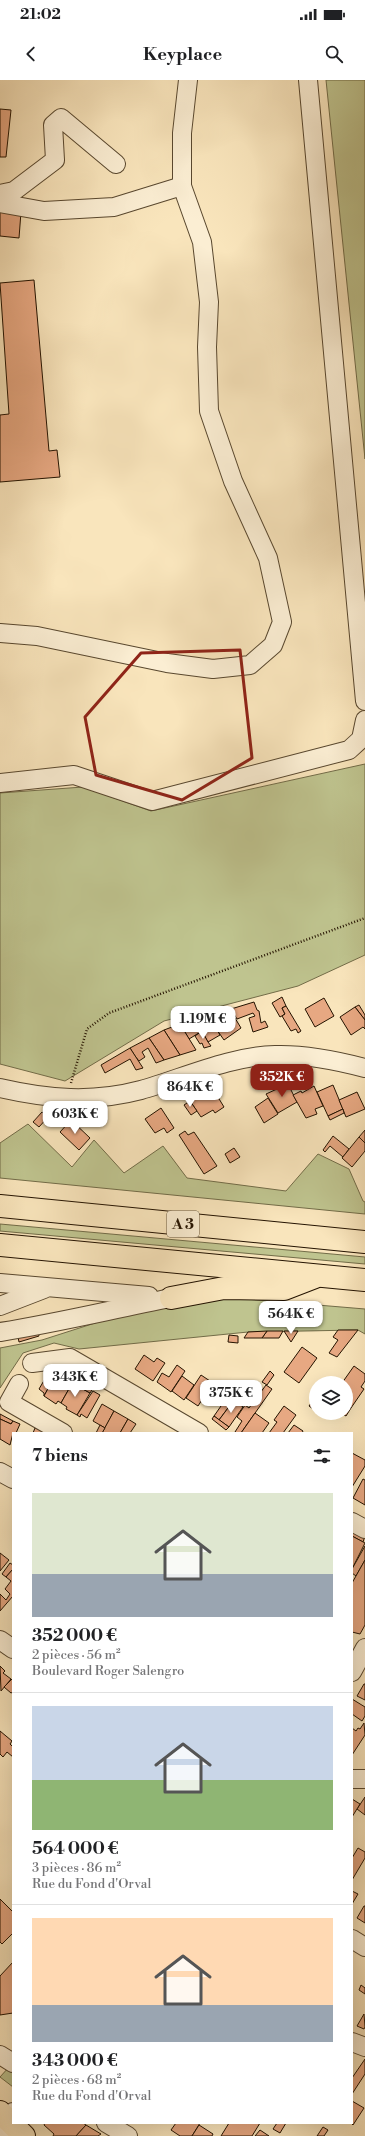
<!DOCTYPE html>
<html lang="fr">
<meta charset="utf-8">
<style>
:root{--surface:#fff;--page:#f2f2f2;--text:#202124;--muted:#757577;--line:#e0e0e0;--accent:#8f2418}
body{margin:0;font-family:"Libre Bodoni",serif;background:var(--page);color:var(--text);height:100vh;display:flex;flex-direction:column;font-size:15px;white-space:nowrap}
*{box-sizing:border-box;margin:0}
p{font-size:13px;color:var(--muted)}
.icon{flex:none;width:22px;height:22px;fill:none;stroke:currentColor;stroke-width:2;stroke-linecap:round;stroke-linejoin:round}
.map{position:relative;flex:1;overflow:hidden}
.sheet{position:absolute;left:12px;top:1352px;width:341px;height:692px;display:flex;flex-direction:column;background:var(--surface);border-radius:0px;box-shadow:0 4px 16px #0002}
.sheet>*{flex:none}
.fabs{position:absolute;left:309px;top:1296px;display:grid;gap:8px}
.fabs a{display:grid;place-items:center;width:44px;height:44px;border-radius:50%;background:var(--surface);box-shadow:0 4px 16px #0002;font-size:20px}
.price{position:absolute;translate:-50% -34px;padding:0 9px;border-radius:8px;background:#fff;color:#222;font-size:13px;line-height:26px;filter:drop-shadow(0 1px 2px #0008)}
.price::after{content:'';position:absolute;left:50%;top:24px;width:12px;height:9px;margin-left:-6px;background:inherit;clip-path:polygon(0 0,100% 0,50% 100%)}
.price.active{background:var(--accent);color:#fff}
ul{padding:0;list-style:none}
li{display:grid;align-content:center;gap:8px;height:212px;padding:0 20px}
li+li{border-top:1px solid var(--line)}
li span{display:grid;place-items:center;height:124px;border-radius:0px;color:#555}
li>.icon{margin-inline-start:auto}
span .icon{width:72px;height:72px;fill:#fffc;stroke-width:1}
li b{font-size:17px}
h2{display:flex;justify-content:space-between;align-items:center;height:48px;padding:0 20px;font-size:17px}
.status{display:flex;justify-content:space-between;align-items:center;height:28px;padding:0 20px;background:var(--surface);direction:ltr}
.status svg{height:11px;fill:currentColor}
header{display:flex;justify-content:space-between;align-items:center;height:52px;padding:0 20px;background:var(--surface);font-size:18px;font-weight:700}
.map>svg:first-child{display:block}
.green{fill:#bfc48f;stroke:#726c48}
.building{fill:#e7a882;stroke:#241300}
.lines{fill:none;stroke-linecap:round;stroke-linejoin:round}
.minor-casing{stroke:#59482f;stroke-width:20}
.major-casing{stroke:#241300;stroke-width:24}
.highway-casing{stroke:#241300;stroke-width:24}
.path{stroke:#241300;stroke-width:2.5;stroke-dasharray:1 2;stroke-linecap:butt}
.minor{stroke:#fbeed3;stroke-width:18}
.major{stroke:#f9e5bc;stroke-width:22}
.highway{stroke:#f9e5bc;stroke-width:22}
.marked{fill:none;stroke:#8f2418;stroke-width:3;stroke-linejoin:round}
.labels{text-anchor:middle;stroke-width:3;stroke-linejoin:round;paint-order:stroke}
.shield{fill:#fbeed3;stroke:#64553f;stroke-width:1}
.shield-label{font-size:15px;font-weight:bold;fill:#241300}
</style>
<div class="status"><b>21:02</b><svg viewBox="0 0 49 12"><path d="M0 12V9h3v3zM5 12V6h3v6zM10 12V3h3v9zM15 12V0h3v12zM26 1h20v11H26zM47 4h2v5h-2z"/></svg></div>
<header><svg class="icon" aria-label="back" viewBox="0 0 24 24"><path d="M15 5l-7 7 7 7"/></svg>Keyplace<svg class="icon" aria-label="search" viewBox="0 0 24 24"><circle cx="10" cy="10" r="6"/><path d="M15 15l6 6"/></svg></header>
<div class="map">
<svg width="365" height="2056" viewBox="0 0 365 2056">
<rect width="100%" height="100%" fill="#f9e5bc"/>
<filter id="stains"><feTurbulence type="fractalNoise" baseFrequency=".005" numOctaves="4"/><feColorMatrix values="0 0 0 0 .2 0 0 0 0 .09 0 0 0 0 .02 0 0 0 .5 -.17"/></filter>
<radialGradient id="worn" r=".72"><stop offset=".6" stop-color="#630" stop-opacity="0"/><stop offset="1" stop-color="#630" stop-opacity=".3"/></radialGradient>
<g class="green">
<polygon points="326,0 365,0 365,379"/>
<polygon points="365,684 365,875 298,906 164,941 65,1001 0,984 0,713 83,707 151,731"/>
<polygon points="28,1044 72,1087 94,1060 124,1093 163,1066 187,1098 286,1111 318,1074 349,1089 363,1121 365,1122 365,1134 0,1098 0,1063"/>
<polygon points="0,1144 365,1177 365,1184 0,1151"/>
<polygon points="222,1217 365,1229 365,1254 358,1250 248,1252 79,1269 54,1263 23,1273 0,1308 0,1268 42,1260 117,1236"/>
<polygon points="9,1987 13,1989 13,2007 0,1997"/>
</g>
<g class="building">
<polygon points="0,29 11,30 6,77 0,77"/>
<polygon points="0,130 21,132 19,158 0,156"/>
<polygon points="34,200 49,371 57,370 60,397 0,402 0,335 9,334 0,203"/>
<polygon points="282,917 286,926 282,928 285,934 280,937 272,923"/>
<polygon points="324,918 334,936 315,947 305,929"/>
<polygon points="254,922 257,930 259,931 261,943 265,941 268,947 253,952 249,938 255,936 253,933 237,939 231,929"/>
<polygon points="359,925 365,935 365,940 355,927"/>
<polygon points="286,926 301,951 298,953 296,949 291,951 282,936 285,934 282,928"/>
<polygon points="355,927 365,940 365,949 363,947 351,955 340,937"/>
<polygon points="203,937 207,944 212,941 220,955 208,962 195,940"/>
<polygon points="235,938 241,948 224,960 217,950"/>
<polygon points="195,940 202,951 189,959 180,944"/>
<polygon points="180,944 196,970 180,975 164,950"/>
<polygon points="164,950 180,975 164,980 149,958"/>
<polygon points="202,951 208,962 211,966 204,968 202,963 200,964 195,956"/>
<polygon points="149,958 164,980 156,983 148,968 142,972 145,977 139,981 135,976 130,968"/>
<polygon points="130,968 143,988 136,990 130,979 105,993 101,985"/>
<polygon points="288,1004 297,1022 278,1033 266,1014"/>
<polygon points="333,1005 343,1029 328,1036 317,1012"/>
<polygon points="314,1006 323,1026 315,1029 317,1034 306,1038 293,1015 301,1011 302,1013"/>
<polygon points="213,1009 224,1027 215,1033 213,1030 201,1037 190,1021 197,1016 198,1018"/>
<polygon points="357,1012 365,1029 346,1037 339,1020"/>
<polygon points="268,1018 278,1034 264,1043 255,1027"/>
<polygon points="190,1021 197,1031 191,1035 184,1025"/>
<polygon points="161,1028 174,1048 167,1053 164,1048 155,1053 145,1039"/>
<polygon points="343,1029 344,1033 330,1040 328,1036"/>
<polygon points="42,1032 48,1037 39,1047 33,1042"/>
<polygon points="71,1040 90,1058 79,1070 60,1052"/>
<polygon points="365,1050 365,1063 359,1057"/>
<polygon points="185,1051 188,1055 194,1052 217,1086 204,1094 179,1055"/>
<polygon points="333,1056 349,1069 343,1077 330,1066 325,1072 323,1070"/>
<polygon points="359,1057 365,1063 365,1071 352,1087 342,1078"/>
<polygon points="234,1068 240,1077 230,1083 225,1074"/>
<polygon points="34,1237 39,1256 19,1262 15,1242"/>
<polygon points="338,1250 358,1250 337,1277 329,1273 338,1260 333,1257"/>
<polygon points="267,1251 283,1251 279,1258 262,1258"/>
<polygon points="267,1251 262,1258 244,1258 248,1252"/>
<polygon points="284,1251 298,1251 291,1262"/>
<polygon points="229,1255 238,1256 238,1263 228,1262"/>
<polygon points="302,1267 317,1278 299,1303 284,1292"/>
<polygon points="144,1275 154,1282 157,1278 165,1283 153,1301 135,1289"/>
<polygon points="177,1285 185,1291 171,1312 157,1302 162,1293 169,1297"/>
<polygon points="354,1286 365,1294 365,1301 361,1307 364,1309 351,1328 346,1324 346,1303 342,1303"/>
<polygon points="52,1287 58,1290 44,1316 44,1313 39,1309"/>
<polygon points="58,1290 58,1295 67,1300 69,1297 74,1300 61,1323 58,1321 56,1324 44,1316"/>
<polygon points="59,1291 69,1297 67,1300 58,1295"/>
<polygon points="270,1291 274,1295 267,1305 262,1302"/>
<polygon points="201,1295 213,1303 198,1326 186,1318"/>
<polygon points="182,1296 194,1305 184,1320 172,1311"/>
<polygon points="74,1300 83,1305 81,1308 90,1313 77,1335 66,1329 67,1327 61,1323"/>
<polygon points="83,1305 92,1310 90,1313 81,1308"/>
<polygon points="266,1305 272,1309 241,1353 237,1353 235,1352 242,1341 237,1337 245,1325 249,1328"/>
<polygon points="93,1311 100,1315 87,1338 81,1334 80,1337 77,1335"/>
<polygon points="228,1316 234,1320 219,1340 214,1336"/>
<polygon points="234,1320 243,1327 229,1347 219,1340"/>
<polygon points="312,1322 316,1325 316,1331 309,1326"/>
<polygon points="102,1324 114,1331 105,1348 93,1341"/>
<polygon points="346,1324 351,1328 346,1336 341,1333 346,1333"/>
<polygon points="284,1326 296,1335 283,1353 269,1353 277,1342 274,1340"/>
<polygon points="114,1331 128,1339 120,1353 102,1353"/>
<polygon points="255,1333 269,1343 262,1353 241,1353"/>
<polygon points="0,1334 13,1341 11,1344 0,1339"/>
<polygon points="214,1336 229,1347 226,1350 212,1339"/>
<polygon points="0,1339 11,1344 13,1341 20,1344 16,1353 13,1353 10,1365 0,1359"/>
<polygon points="128,1339 136,1344 130,1353 120,1353"/>
<polygon points="100,1345 105,1348 102,1353 96,1353"/>
<polygon points="294,1345 303,1351 302,1353 288,1353"/>
<polygon points="35,1348 45,1351 44,1353 33,1353"/>
<polygon points="352,1373 365,1380 365,1386 352,1407"/>
<polygon points="363,1399 365,1400 365,1425 353,1418"/>
<polygon points="354,1450 365,1456 363,1462 352,1456"/>
<polygon points="352,1456 365,1463 352,1489"/>
<polygon points="365,1466 365,1480 356,1496 352,1493 352,1489"/>
<polygon points="0,1473 9,1480 0,1491"/>
<polygon points="365,1480 365,1545 360,1554 352,1552 352,1503"/>
<polygon points="10,1483 13,1485 13,1489 6,1497 2,1494"/>
<polygon points="13,1489 13,1516 0,1531 0,1514 6,1520 10,1514 5,1509 11,1501 6,1497"/>
<polygon points="0,1586 5,1591 3,1593 11,1599 1,1611"/>
<polygon points="13,1598 13,1612 11,1613 4,1607"/>
<polygon points="364,1604 365,1604 365,1620 357,1616"/>
<polygon points="352,1619 365,1627 365,1636 362,1641 352,1634"/>
<polygon points="364,1643 365,1655 352,1675 352,1648 356,1651 358,1648 360,1649"/>
<polygon points="0,1651 12,1661 10,1664 13,1667 13,1677 7,1672 3,1677 0,1674"/>
<polygon points="365,1717 365,1735 357,1729"/>
<polygon points="352,1719 360,1724 352,1737"/>
<polygon points="358,1768 365,1772 365,1778 352,1800 352,1778"/>
<polygon points="352,1811 358,1814 352,1824"/>
<polygon points="0,1819 13,1832 13,1853 2,1864 0,1862"/>
<polygon points="364,1826 365,1826 365,1843 357,1838"/>
<polygon points="13,1882 13,1933 0,1935 0,1896"/>
<polygon points="361,1905 365,1908 365,1914 359,1910"/>
<polygon points="364,1934 365,1947 364,1949 357,1946"/>
<polygon points="365,1979 365,1994 352,2014 352,1998"/>
<polygon points="352,2021 364,2028 353,2045 351,2043"/>
<polygon points="45,2043 83,2043 86,2045 76,2056 53,2056 54,2054 44,2045"/>
<polygon points="176,2043 200,2043 192,2056 180,2056 171,2050"/>
<polygon points="229,2043 260,2043 252,2056 221,2056"/>
<polygon points="277,2043 286,2043 280,2053 273,2049"/>
<polygon points="86,2045 101,2054 98,2056 76,2056"/>
<polygon points="199,2045 213,2054 212,2056 192,2056"/>
<polygon points="323,2047 328,2050 324,2056 317,2056"/>
<polygon points="260,2050 269,2056 255,2056"/>
</g>
<g class="lines">
<defs>
<g id="minor">
<polyline points="308,0 365,621"/>
<polyline points="0,114 14,111 55,80 53,45 61,38 116,84"/>
<polyline points="0,123 44,131 114,127 182,106"/>
<polyline points="0,553 37,556 167,583 213,589 250,585 273,565 282,542 268,478 233,401 209,331 207,267 209,222 202,162 182,106 182,53 188,0"/>
<polyline points="0,703 74,695 152,721 349,670 361,659 365,640"/>
<path d="M 0,1008 C 48,1019 92,1023 141,1010 C 183,998 231,976 275,975 C 306,974 335,980 365,988"/>
<polyline points="0,1203 149,1216"/>
<polyline points="0,1226 44,1209"/>
<path d="M 0,1252 C 57,1243 114,1229 171,1218"/>
<polyline points="32,1283 70,1278 199,1353"/>
<polyline points="19,1304 9,1322 63,1353"/>
<polyline points="0,1392 13,1399"/>
<polyline points="352,1442 365,1449"/>
<polyline points="0,1560 13,1569"/>
<polyline points="352,1592 365,1568"/>
<polyline points="352,1699 365,1699"/>
<polyline points="352,1859 365,1867"/>
<polyline points="352,1962 365,1967"/>
<polyline points="0,1975 13,1983"/>
<polyline points="106,2043 128,2056"/>
<polyline points="1,2056 6,2038 13,2032"/>
</g>
<polyline id="major" points="0,2032 24,2056"/>
<g id="highway">
<polyline points="0,1126 365,1162"/>
<polyline points="0,1165 365,1200"/>
<polyline points="171,1218 224,1208 284,1209 315,1197"/>
</g>
</defs>
<use href="#minor" class="minor-casing"/>
<use href="#major" class="major-casing"/>
<use href="#highway" class="highway-casing"/>
<polyline class="path" points="71,1003 87,949 109,933 365,838"/>
<use href="#minor" class="minor"/>
<use href="#major" class="major"/>
<use href="#highway" class="highway"/>
</g>
<path class="marked" d="M 240,570 L 252,678 L 182,720 L 96,695 L 85,637 L 141,573 Z"/>
<g class="labels">
<rect class="shield" x="167" y="1131" width="32" height="26" rx="3"/>
<g class="shield-label">
<text x="183" y="1149">A 3</text>
</g>
</g>
<rect width="100%" height="100%" filter="url(#stains)"/>
<rect width="100%" height="100%" fill="url(#worn)"/>
</svg>
<div class="fabs">
<a><svg class="icon" aria-label="layers" viewBox="0 0 24 24"><path d="M12 4l9 5-9 5-9-5zM3 14l9 5 9-5"/></svg></a>
</div>
<b class="price" style="left:203px;top:960px">1.19M €</b>
<b class="price active" style="left:282px;top:1018px">352K €</b>
<b class="price" style="left:190px;top:1028px">864K €</b>
<b class="price" style="left:75px;top:1055px">603K €</b>
<b class="price" style="left:291px;top:1255px">564K €</b>
<b class="price" style="left:75px;top:1318px">343K €</b>
<b class="price" style="left:231px;top:1334px">375K €</b>
<section class="sheet">
<h2>7 biens<svg class="icon" aria-label="filters" viewBox="0 0 24 24"><path d="M4 7h16M4 17h16"/><circle cx="9" cy="7" r="2"/><circle cx="15" cy="17" r="2"/></svg></h2>
<ul>
<li><span style="background:linear-gradient(#dfe7d0 65%,#9aa5b1 0)"><svg class="icon" aria-label="home" viewBox="0 0 24 24"><path d="M3 11l9-7 9 7M6 9v11h12V9"/></svg></span><div><b>352 000 €</b><p>2 pièces · 56 m²</p><p>Boulevard Roger Salengro</p></div></li>
<li><span style="background:linear-gradient(#c9d6e8 60%,#8fb573 0)"><svg class="icon" aria-label="home" viewBox="0 0 24 24"><path d="M3 11l9-7 9 7M6 9v11h12V9"/></svg></span><div><b>564 000 €</b><p>3 pièces · 86 m²</p><p>Rue du Fond d'Orval</p></div></li>
<li><span style="background:linear-gradient(#ffd9b3 70%,#9aa5b1 0)"><svg class="icon" aria-label="home" viewBox="0 0 24 24"><path d="M3 11l9-7 9 7M6 9v11h12V9"/></svg></span><div><b>343 000 €</b><p>2 pièces · 68 m²</p><p>Rue du Fond d'Orval</p></div></li>
</ul>
</section>
</div>
